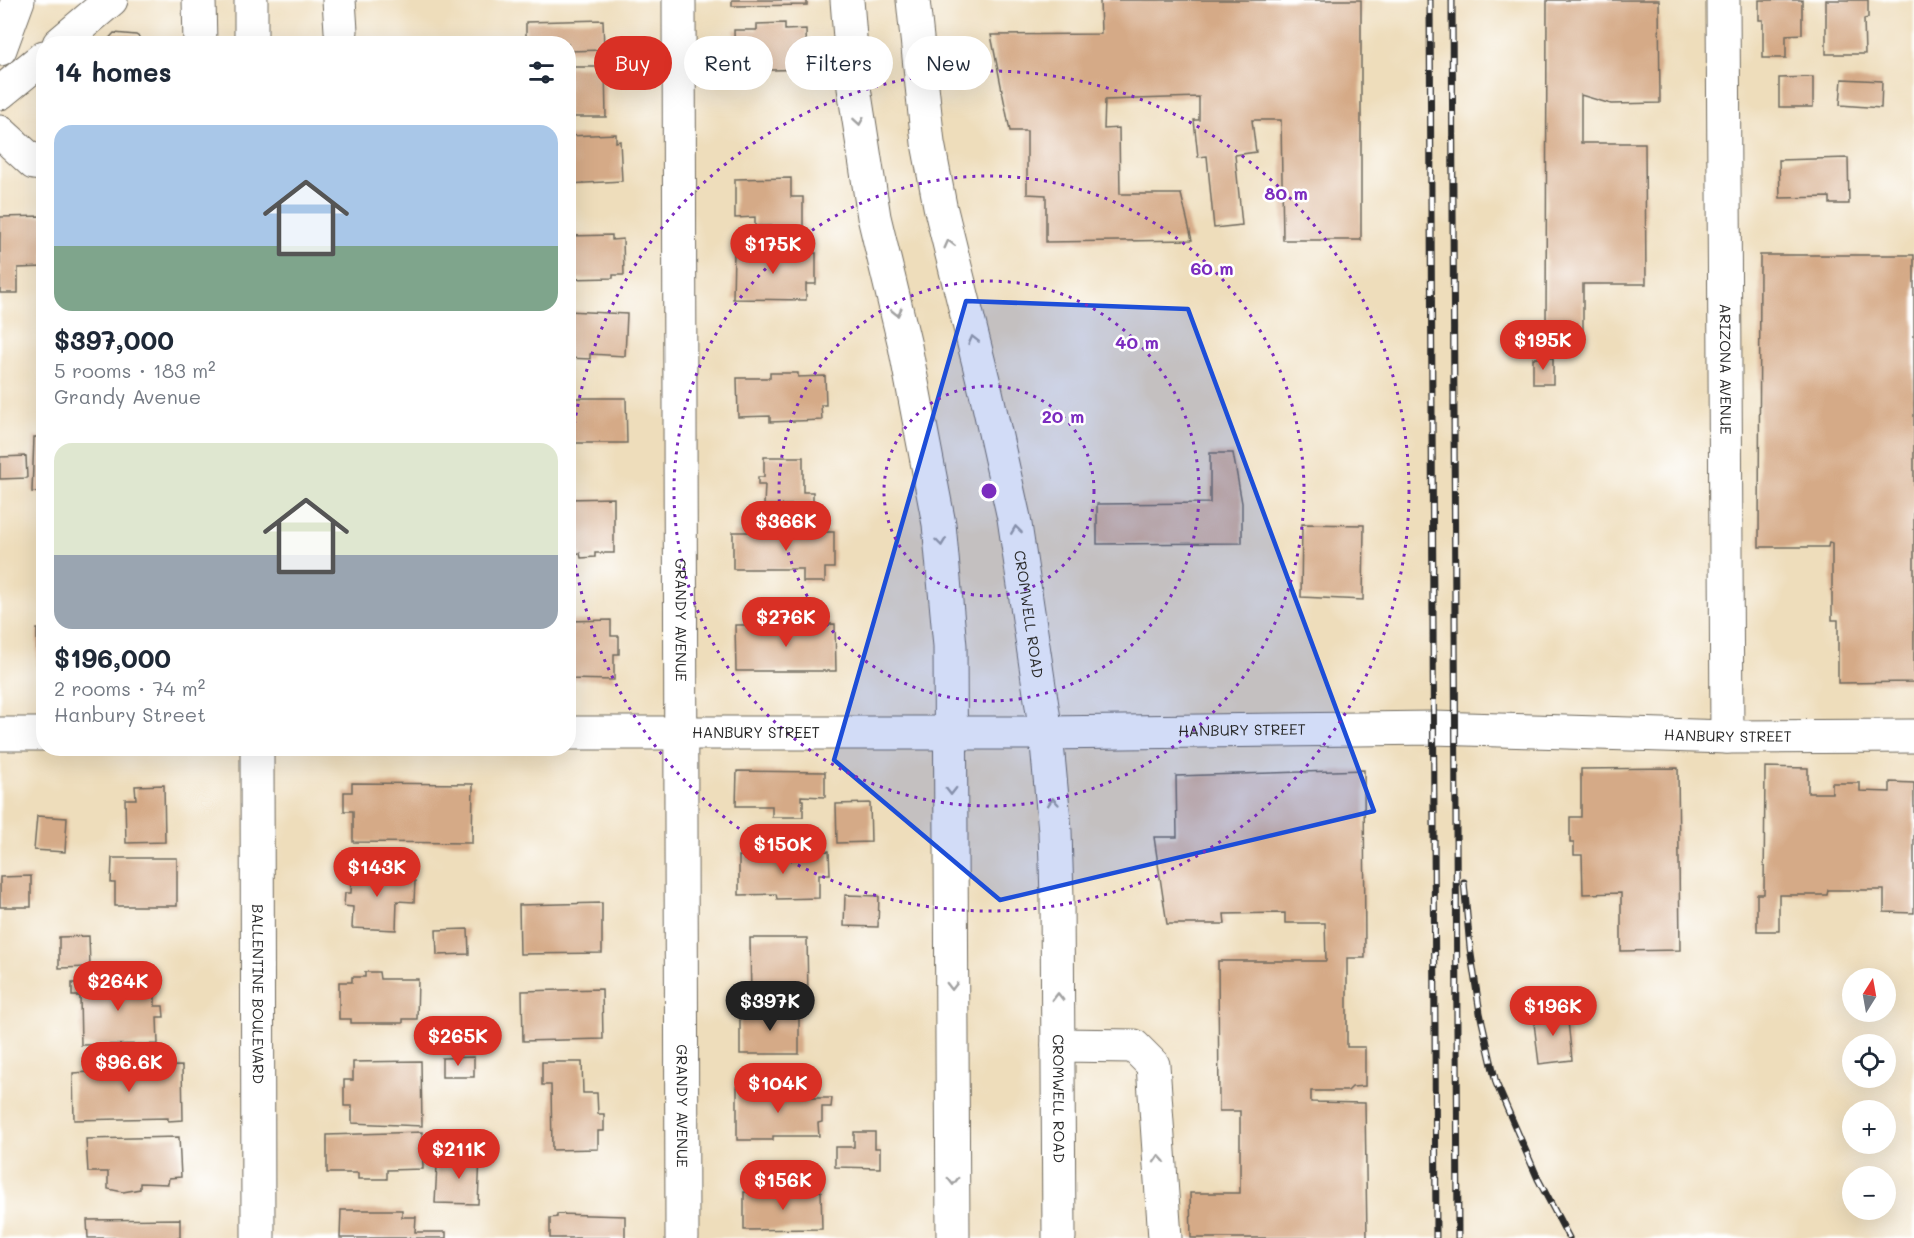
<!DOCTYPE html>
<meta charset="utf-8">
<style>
:root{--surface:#fff;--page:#f2f2f3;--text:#1f2937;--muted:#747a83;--accent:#d93025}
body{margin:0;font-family:Mali,sans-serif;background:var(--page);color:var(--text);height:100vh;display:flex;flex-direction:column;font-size:22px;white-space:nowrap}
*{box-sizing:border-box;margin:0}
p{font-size:20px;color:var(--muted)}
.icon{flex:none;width:33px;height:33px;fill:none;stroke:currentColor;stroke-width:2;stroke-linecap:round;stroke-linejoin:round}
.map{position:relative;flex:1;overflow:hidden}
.panel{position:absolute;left:36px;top:36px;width:540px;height:720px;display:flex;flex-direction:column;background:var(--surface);border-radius:24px;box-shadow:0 6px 24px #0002}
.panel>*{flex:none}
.guide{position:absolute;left:594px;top:36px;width:570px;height:54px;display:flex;gap:12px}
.needle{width:39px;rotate:11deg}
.fabs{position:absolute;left:1842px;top:968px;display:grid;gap:12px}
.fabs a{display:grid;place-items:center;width:54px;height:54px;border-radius:50%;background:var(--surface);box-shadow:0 6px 24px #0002;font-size:30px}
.price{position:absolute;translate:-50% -51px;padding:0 14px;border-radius:21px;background:var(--accent);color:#fff;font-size:20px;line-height:39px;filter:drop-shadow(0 2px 3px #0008)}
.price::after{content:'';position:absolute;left:50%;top:36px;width:18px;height:14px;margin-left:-9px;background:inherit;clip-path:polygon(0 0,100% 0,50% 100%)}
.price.selected{background:#222;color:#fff}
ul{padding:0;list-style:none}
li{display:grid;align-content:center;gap:12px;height:318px;padding:0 18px}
li span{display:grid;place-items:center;height:186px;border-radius:18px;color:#555}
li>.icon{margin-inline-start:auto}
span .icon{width:108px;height:108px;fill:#fffc;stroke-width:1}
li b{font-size:26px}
h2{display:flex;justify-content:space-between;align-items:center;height:72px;padding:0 18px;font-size:26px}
.pill{padding:0 21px;border-radius:27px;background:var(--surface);box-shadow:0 6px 24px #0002;font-size:21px;line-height:54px}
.pill.selected{background:var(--accent);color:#fff}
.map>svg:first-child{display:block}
.building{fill:#d5aa87}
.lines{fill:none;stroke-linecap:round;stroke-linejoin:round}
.minor-casing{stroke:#6f695d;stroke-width:35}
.major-casing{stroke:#6f695d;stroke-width:35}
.minor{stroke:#fff;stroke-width:33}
.major{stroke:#fff;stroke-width:33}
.rail-casing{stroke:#2b2b2b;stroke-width:7}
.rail{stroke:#fff;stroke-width:4.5;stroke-dasharray:14;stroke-linecap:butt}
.oneway{stroke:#a0a0a0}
.marked{fill:#1d4ed8;fill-opacity:0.2;stroke:#1d4ed8;stroke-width:4.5;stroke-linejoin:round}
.ring{fill:none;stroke:#7b2cbf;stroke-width:3;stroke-dasharray:3 6}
.labels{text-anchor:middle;stroke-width:5;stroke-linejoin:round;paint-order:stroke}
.street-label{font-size:15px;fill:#2b2b2b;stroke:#fff}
.centre{fill:#7b2cbf;stroke:#fff;stroke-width:3}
.ring-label{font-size:18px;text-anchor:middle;font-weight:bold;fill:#7b2cbf;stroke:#fff;stroke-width:5;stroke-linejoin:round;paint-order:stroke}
</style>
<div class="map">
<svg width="1914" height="1238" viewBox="0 0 1914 1238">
<rect width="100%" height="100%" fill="#fff"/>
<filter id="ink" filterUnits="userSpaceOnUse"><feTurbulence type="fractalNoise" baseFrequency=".0167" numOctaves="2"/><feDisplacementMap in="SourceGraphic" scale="12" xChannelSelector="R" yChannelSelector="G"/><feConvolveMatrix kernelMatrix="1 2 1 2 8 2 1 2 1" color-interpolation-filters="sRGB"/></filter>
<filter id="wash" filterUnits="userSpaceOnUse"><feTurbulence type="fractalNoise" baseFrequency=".008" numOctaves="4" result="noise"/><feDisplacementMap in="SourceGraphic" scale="24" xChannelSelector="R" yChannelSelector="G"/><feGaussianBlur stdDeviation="1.35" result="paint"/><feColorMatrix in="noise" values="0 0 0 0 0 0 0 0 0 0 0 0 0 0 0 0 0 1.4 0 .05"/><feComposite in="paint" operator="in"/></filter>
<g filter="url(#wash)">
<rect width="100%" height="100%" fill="#edb"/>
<g id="blocks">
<g class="building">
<polygon points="732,0 807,0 807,5 732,6"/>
<polygon points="1100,0 1361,0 1361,240 1283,240 1281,120 1252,120 1256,152 1235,155 1242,225 1214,228 1207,156 1198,157 1194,120 1199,120 1199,97 1105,100 1104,129 1119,128 1120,194 1181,194 1192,240 1046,242 1046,195 1027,194 1027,131 1010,131 991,35 1101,34"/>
<polygon points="1547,0 1659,0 1660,103 1611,104 1581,95 1581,143 1645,143 1646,284 1583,284 1583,331 1546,332"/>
<polygon points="1759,0 1802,0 1802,34 1786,35 1786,58 1763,58 1763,20 1759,20"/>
<polygon points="1826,0 1868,0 1868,18 1864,19 1865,54 1826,54"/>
<polygon points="603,20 604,50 568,51 568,44 526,44 526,22"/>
<polygon points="785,23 785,30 806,29 807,69 735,71 734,30 757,30 757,24"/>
<polygon points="114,33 136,35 139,37 139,44 104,44"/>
<polygon points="568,67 605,67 606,117 568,117"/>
<polygon points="1813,77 1813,107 1779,107 1779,78"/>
<polygon points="1842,79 1882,81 1881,108 1840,105"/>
<polygon points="616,134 616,142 620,141 622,181 568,184 568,136"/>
<polygon points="1848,158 1849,204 1830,204 1830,197 1780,198 1779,160"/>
<polygon points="791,178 791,197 803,197 803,226 755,226 755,217 735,218 735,179"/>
<polygon points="44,216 44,267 18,268 18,293 0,293 0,217"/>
<polygon points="612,235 612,240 623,239 624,275 613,275 613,278 568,279 568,236"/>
<polygon points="734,252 816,253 816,284 806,284 806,300 733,299"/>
<polygon points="1760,255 1914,255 1914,682 1838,683 1838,620 1832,620 1832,543 1829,542 1828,547 1759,547"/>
<polygon points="568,311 627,314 625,356 590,354 590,359 568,358"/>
<rect x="1533" y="358" width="20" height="26"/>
<polygon points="770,373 798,373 798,377 825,376 826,405 821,405 822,420 770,422 770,416 738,417 737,378 770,378"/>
<polygon points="568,398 626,398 627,443 568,443"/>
<polygon points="34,437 44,437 44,493 32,492"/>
<polygon points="1210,453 1233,453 1242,503 1242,543 1097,544 1097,504 1210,503"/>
<polygon points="26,456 27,478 0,479 0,457"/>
<polygon points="764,457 803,457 803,492 813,492 813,505 764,505 765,485 758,485 758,477 764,477"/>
<polygon points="614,498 614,553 595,553 595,557 581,558 580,553 568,554 568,499"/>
<polygon points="1302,524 1364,525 1363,600 1301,597"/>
<polygon points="733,532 834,532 834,568 825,568 825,582 803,582 803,569 733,569"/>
<polygon points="611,620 611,636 619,636 619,654 614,654 614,680 568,679 568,621"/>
<polygon points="835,624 836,671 736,671 735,625"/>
<polygon points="37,629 44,629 44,668 37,669"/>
<polygon points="1765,767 1808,768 1808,793 1832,793 1832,783 1860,783 1860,791 1890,792 1890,782 1914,783 1914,913 1884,912 1884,890 1828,890 1827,895 1779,895 1779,931 1757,931 1757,894 1764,894"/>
<polygon points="1678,768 1680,950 1621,951 1621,893 1583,894 1582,855 1574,855 1574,843 1570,843 1570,817 1581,817 1581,769"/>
<polygon points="1364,770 1365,958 1347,958 1347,1047 1365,1047 1365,1086 1352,1087 1348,1091 1311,1091 1311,1102 1365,1103 1367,1238 1191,1238 1190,1193 1240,1193 1240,1111 1219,1111 1218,961 1326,961 1325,923 1285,923 1285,913 1224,914 1225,924 1167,924 1154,837 1177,837 1176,776"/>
<polygon points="737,771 825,772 825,797 801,796 801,800 803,800 803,817 772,817 772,806 736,806"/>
<polygon points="352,783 473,784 472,843 353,842 353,811 344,811 344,792 352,792"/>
<polygon points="164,785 165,842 126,843 125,799 136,799 135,786"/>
<polygon points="870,803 871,842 837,843 836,804"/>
<polygon points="37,816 67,818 65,852 34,850"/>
<polygon points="829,851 830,874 819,874 819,898 777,899 776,894 739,895 739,856 808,855 808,852"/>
<polygon points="112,858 177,858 177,906 115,906 115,883 111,883"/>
<polygon points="352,868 396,870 396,881 415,881 414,902 397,901 396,930 352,928 353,907 344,906 345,893 351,893"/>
<polygon points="31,876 31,907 0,907 0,877"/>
<polygon points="845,895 879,896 878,927 844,926"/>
<polygon points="602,903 602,953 520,954 519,905"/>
<polygon points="468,929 469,954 437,955 436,930"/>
<polygon points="89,936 90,967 59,968 59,937"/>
<polygon points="750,938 807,938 808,997 751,998"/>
<polygon points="365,972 379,972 380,979 418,979 417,1019 403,1019 403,1023 351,1023 351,1019 339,1019 339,982 352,982 352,977 365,977"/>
<polygon points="155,980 155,1006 163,1006 164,1017 157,1017 158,1044 81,1045 80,996 72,996 72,983 81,983 81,981"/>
<polygon points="602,989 603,1039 523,1041 522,991"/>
<polygon points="772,1008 799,1008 799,1054 740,1054 740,1013 772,1013"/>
<polygon points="1567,1011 1572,1060 1539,1064 1533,1015"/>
<polygon points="474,1057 474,1077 442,1077 442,1058"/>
<polygon points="421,1061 422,1126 352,1123 352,1106 344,1106 344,1080 353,1080 353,1062"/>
<polygon points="542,1062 582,1062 583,1093 597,1093 598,1114 604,1114 604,1131 598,1131 598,1149 552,1150 551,1085 542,1085"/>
<polygon points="182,1066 183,1120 168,1121 168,1118 74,1120 73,1073 90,1072 90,1068"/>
<polygon points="737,1087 748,1087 748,1092 812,1092 812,1098 832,1098 831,1107 822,1107 822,1122 818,1123 819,1136 773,1136 773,1140 737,1140"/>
<polygon points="422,1132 423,1169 387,1170 387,1179 358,1179 358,1173 327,1173 327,1135"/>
<polygon points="854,1132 875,1132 875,1148 880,1148 880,1168 835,1167 835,1147 854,1147"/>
<polygon points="179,1137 181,1177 169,1178 168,1184 140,1183 140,1189 123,1192 108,1189 108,1172 88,1172 86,1139"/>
<polygon points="452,1152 480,1154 478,1204 435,1203 437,1165 451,1166"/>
<polygon points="821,1191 822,1229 744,1230 744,1192"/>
<polygon points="341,1210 402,1210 402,1217 416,1217 415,1232 446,1232 446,1238 340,1238"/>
<polygon points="557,1214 625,1216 625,1238 550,1238 550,1218 557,1217"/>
<polygon points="180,1219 180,1238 88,1238 87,1220"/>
</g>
</g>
</g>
<g filter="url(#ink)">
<use href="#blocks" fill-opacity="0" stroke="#6f695d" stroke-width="1.5"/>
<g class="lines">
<defs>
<g id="minor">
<polyline points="199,0 200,44"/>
<polyline points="339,0 341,31"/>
<path id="s1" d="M 679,0 L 682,1238"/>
<polyline points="847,0 854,88 874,217 905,346 939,524 950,646 953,1238"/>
<path id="s2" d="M 913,0 L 928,143 L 940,206 L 986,392 L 1014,518 L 1046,733 L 1055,831 L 1057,898 L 1059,1238"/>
<path id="s3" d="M 1723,0 L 1727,737"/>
<polyline points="59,44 111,0"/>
<polyline points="0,49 18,0"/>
<polyline points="0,93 44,57"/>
<polyline points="0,132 34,163 44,164"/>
<path id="s4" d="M 568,733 L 1046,733 L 1433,728 L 1727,737 L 1914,736"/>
<polyline points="0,734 44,734"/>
<polyline points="1058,1045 1134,1046 1153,1065 1165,1238"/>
</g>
<g id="major">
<polyline points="251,0 251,44"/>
<path id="s5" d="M 257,748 L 258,1238"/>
</g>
</defs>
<use href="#minor" class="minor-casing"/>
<use href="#major" class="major-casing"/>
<use href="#minor" class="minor"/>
<use href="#major" class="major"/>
<defs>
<g id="rail">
<polyline points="1430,0 1436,1238"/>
<polyline points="1452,0 1458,1238"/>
<polyline points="1464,882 1470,948 1480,1013 1496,1083 1538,1179 1569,1238"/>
</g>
</defs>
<use href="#rail" class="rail-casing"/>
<use href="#rail" class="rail"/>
</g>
<defs><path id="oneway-chevron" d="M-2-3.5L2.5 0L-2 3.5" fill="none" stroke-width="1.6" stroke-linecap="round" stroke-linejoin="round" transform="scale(1.5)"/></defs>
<g class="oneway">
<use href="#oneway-chevron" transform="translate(859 121) rotate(81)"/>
<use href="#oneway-chevron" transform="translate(949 244) rotate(-104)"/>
<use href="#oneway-chevron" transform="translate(897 312) rotate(77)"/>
<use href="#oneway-chevron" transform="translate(973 340) rotate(-104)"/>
<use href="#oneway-chevron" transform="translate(1016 530) rotate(-98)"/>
<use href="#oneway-chevron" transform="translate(941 542) rotate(83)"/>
<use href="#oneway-chevron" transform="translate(951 791) rotate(90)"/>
<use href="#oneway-chevron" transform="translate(1053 802) rotate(-95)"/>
<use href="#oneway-chevron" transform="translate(952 986) rotate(90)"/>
<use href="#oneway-chevron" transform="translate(1058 997) rotate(-90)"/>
<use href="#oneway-chevron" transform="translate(1159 1159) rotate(-94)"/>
<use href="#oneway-chevron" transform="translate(953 1181) rotate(90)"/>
</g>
</g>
<path class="marked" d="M 966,301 L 1188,309 L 1374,811 L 1000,900 L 834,760 Z"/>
<g class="ring">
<circle cx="989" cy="491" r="105"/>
<circle cx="989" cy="491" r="210"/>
<circle cx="989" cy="491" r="315"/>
<circle cx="989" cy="491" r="420"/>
</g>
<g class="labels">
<g class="street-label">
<text dy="5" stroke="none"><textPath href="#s3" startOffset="369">ARIZONA AVENUE</textPath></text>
<text dy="5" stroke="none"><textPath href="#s2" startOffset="626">CROMWELL ROAD</textPath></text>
<text dy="5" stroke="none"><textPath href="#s1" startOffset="620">GRANDY AVENUE</textPath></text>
<text dy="5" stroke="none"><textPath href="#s4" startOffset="674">HANBURY STREET</textPath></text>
<text dy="5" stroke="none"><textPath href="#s4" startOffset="188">HANBURY STREET</textPath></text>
<text dy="5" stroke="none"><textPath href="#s4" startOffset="1160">HANBURY STREET</textPath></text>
<text dy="5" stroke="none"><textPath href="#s5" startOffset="246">BALLENTINE BOULEVARD</textPath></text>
<text dy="5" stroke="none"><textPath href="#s2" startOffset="1112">CROMWELL ROAD</textPath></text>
<text dy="5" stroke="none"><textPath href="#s1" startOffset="1106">GRANDY AVENUE</textPath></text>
</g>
</g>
<circle cx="989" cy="491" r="9" class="centre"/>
<g class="ring-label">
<text x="1286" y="200">80 m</text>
<text x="1212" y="275">60 m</text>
<text x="1137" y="349">40 m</text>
<text x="1063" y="423">20 m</text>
</g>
</svg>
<div class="fabs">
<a><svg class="needle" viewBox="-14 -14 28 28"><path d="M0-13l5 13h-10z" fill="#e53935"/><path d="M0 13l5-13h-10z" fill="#747a83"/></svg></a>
<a><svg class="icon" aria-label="locate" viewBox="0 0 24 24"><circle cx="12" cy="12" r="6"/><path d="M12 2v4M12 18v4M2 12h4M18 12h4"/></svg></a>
<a>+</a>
<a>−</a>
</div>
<b class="price" style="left:773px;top:275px">$175K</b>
<b class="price" style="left:1543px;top:371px">$195K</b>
<b class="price" style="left:786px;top:552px">$366K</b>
<b class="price" style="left:786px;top:648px">$276K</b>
<b class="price" style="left:783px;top:875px">$150K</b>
<b class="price" style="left:377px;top:898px">$143K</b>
<b class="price" style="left:118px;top:1012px">$264K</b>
<b class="price selected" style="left:770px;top:1032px">$397K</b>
<b class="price" style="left:1553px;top:1037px">$196K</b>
<b class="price" style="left:458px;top:1067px">$265K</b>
<b class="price" style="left:129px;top:1093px">$96.6K</b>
<b class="price" style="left:778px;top:1114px">$104K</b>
<b class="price" style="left:459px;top:1180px">$211K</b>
<b class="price" style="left:783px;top:1211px">$156K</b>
<div class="guide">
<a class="pill selected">Buy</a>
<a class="pill">Rent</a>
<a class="pill">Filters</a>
<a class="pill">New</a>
</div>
<section class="panel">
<h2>14 homes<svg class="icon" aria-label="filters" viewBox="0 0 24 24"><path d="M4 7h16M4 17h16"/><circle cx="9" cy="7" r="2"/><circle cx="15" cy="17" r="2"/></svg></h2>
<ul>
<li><span style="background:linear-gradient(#a9c7e8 65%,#7fa58c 0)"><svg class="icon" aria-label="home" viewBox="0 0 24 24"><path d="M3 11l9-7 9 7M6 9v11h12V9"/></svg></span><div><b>$397,000</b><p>5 rooms · 183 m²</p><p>Grandy Avenue</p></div></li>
<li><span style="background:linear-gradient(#dfe7d0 60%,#9aa5b1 0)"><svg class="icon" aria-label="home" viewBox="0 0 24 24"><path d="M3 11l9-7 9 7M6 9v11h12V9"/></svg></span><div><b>$196,000</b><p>2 rooms · 74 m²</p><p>Hanbury Street</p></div></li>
</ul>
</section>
</div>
